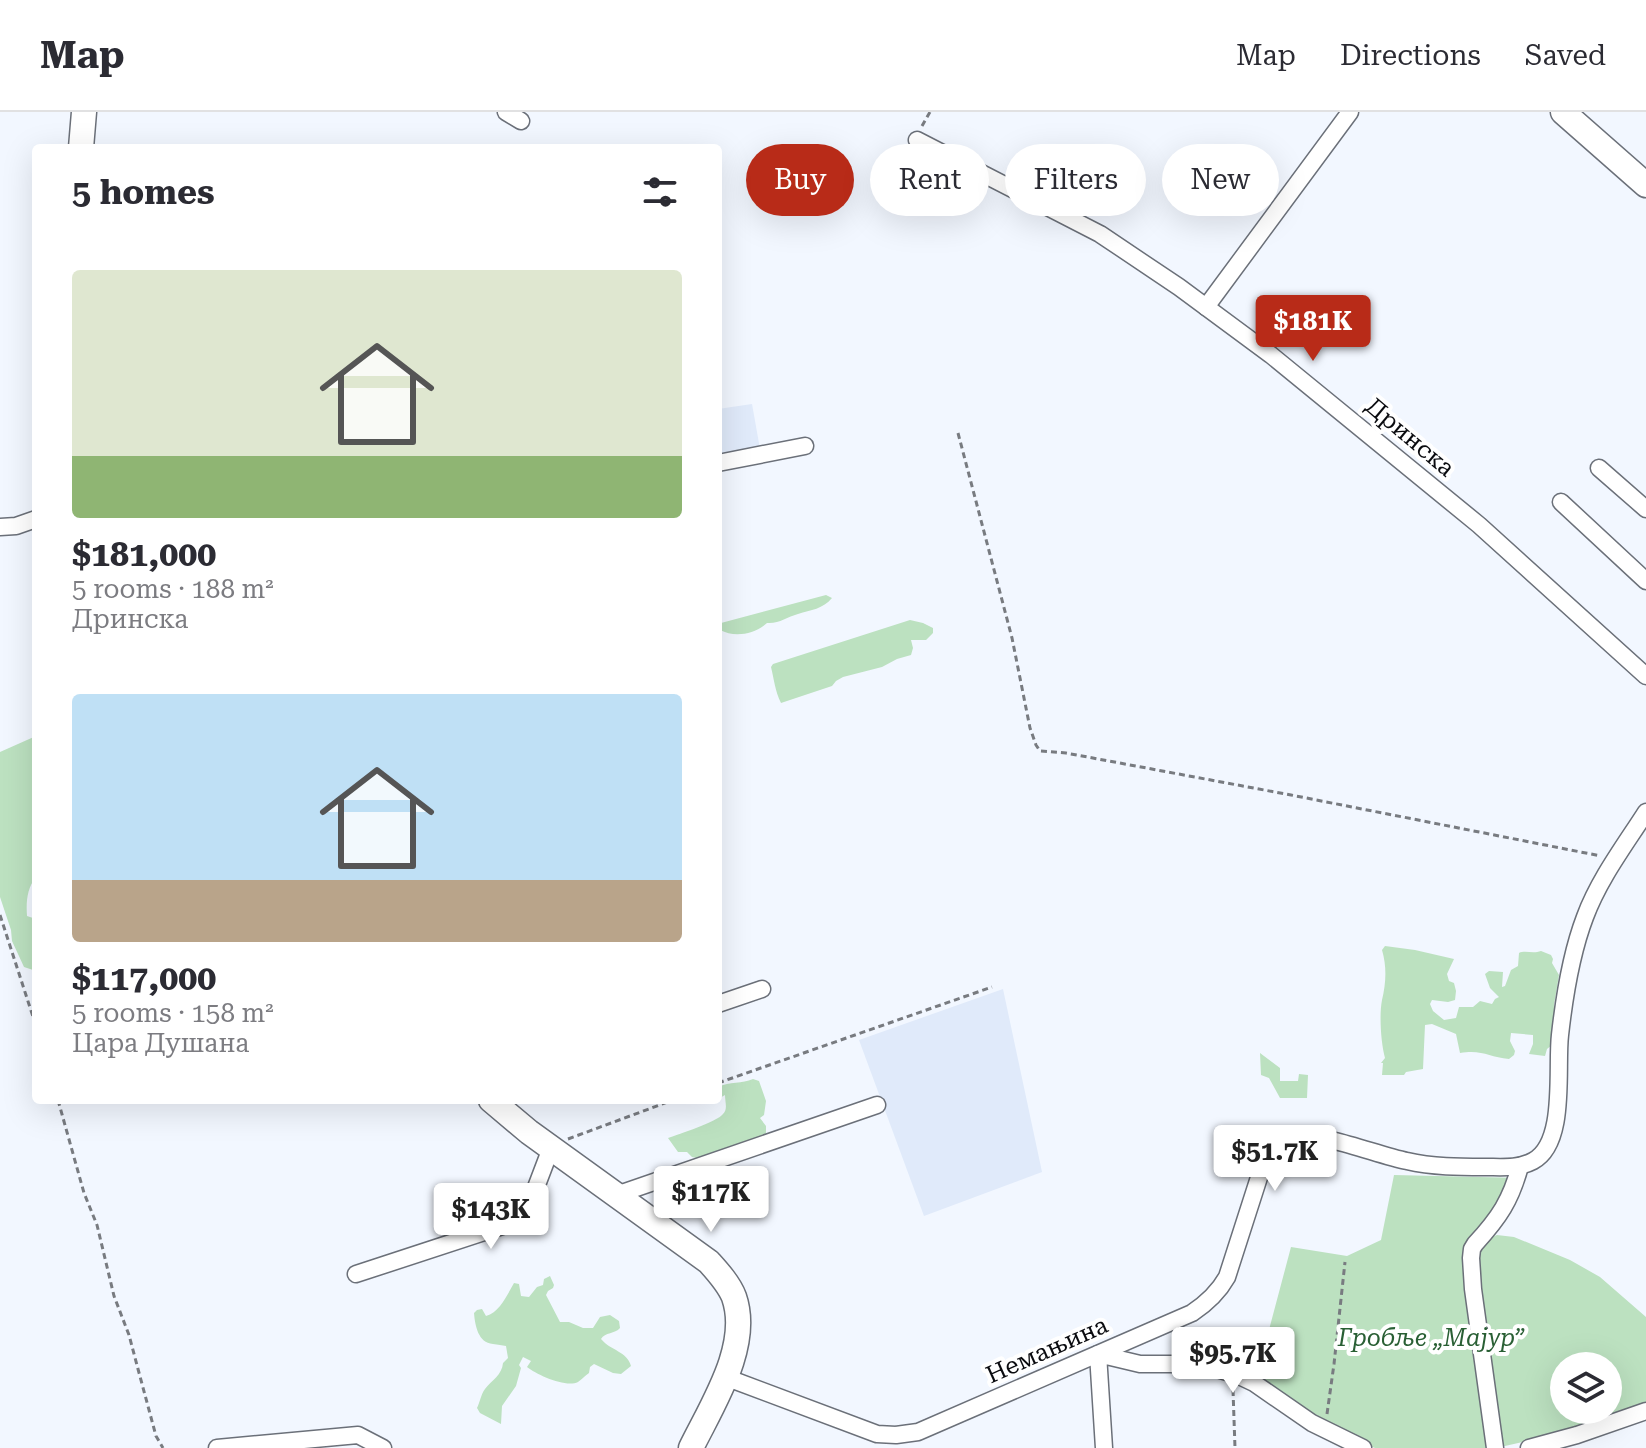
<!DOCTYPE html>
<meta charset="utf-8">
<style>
:root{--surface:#fff;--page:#f2f2f3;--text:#2b2b33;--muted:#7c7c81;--line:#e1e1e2;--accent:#b82b18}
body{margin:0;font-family:"Roboto Serif",serif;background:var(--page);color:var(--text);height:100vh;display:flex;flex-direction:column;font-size:30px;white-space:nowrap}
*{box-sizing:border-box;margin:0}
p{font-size:26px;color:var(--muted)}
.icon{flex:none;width:44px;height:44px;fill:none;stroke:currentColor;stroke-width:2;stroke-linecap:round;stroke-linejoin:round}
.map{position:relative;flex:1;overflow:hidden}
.details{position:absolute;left:32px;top:32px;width:690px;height:960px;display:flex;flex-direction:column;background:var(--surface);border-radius:8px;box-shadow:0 8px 32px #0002}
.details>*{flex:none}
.top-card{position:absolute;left:746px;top:32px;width:760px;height:72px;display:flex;gap:16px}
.tools{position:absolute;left:1550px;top:1240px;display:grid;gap:16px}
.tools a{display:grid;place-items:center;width:72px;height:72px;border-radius:50%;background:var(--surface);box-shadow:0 8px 32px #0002;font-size:40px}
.price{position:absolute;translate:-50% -68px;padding:0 18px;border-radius:8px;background:#fff;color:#222;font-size:26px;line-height:52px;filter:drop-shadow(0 2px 4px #0008)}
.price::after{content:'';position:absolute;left:50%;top:48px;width:24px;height:18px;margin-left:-12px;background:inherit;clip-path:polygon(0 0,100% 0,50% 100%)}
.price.selected{background:var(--accent);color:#fff}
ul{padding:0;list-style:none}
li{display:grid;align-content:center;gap:16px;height:424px;padding:0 40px}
li span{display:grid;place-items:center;height:248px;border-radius:8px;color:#555}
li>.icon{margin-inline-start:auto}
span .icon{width:144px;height:144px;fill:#fffc;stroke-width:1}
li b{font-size:34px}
h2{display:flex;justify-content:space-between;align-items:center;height:96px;padding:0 40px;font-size:34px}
.tag{padding:0 28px;border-radius:36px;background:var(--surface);box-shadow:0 8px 32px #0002;font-size:28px;line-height:72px}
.tag.selected{background:var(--accent);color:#fff}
header{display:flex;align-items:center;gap:48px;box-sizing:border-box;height:112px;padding:0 40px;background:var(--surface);border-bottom:2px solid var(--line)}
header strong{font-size:38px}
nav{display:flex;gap:44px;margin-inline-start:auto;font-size:28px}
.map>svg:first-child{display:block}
.built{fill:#e0eafa}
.green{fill:#bce1c0;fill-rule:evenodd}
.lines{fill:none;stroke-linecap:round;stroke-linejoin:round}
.street-casing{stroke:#6b7079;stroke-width:19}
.secondary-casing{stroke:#6b7079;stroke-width:27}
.path{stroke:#787b80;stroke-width:3;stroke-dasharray:6 4;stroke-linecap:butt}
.street{stroke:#fff;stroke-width:16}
.secondary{stroke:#fff;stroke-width:24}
.labels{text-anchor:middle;stroke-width:8;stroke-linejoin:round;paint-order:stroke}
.street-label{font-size:24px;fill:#0a0b0f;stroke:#fff}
.park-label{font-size:24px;font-style:italic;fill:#295f34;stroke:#fff}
</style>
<header>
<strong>Map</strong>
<nav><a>Map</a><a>Directions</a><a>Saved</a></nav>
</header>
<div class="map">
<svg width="1646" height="1336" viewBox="0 0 1646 1336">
<rect width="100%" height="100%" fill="#f2f7ff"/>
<g class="built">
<polygon points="752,292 760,337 718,345 718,297"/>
<polygon points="1003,877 1042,1060 924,1104 859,928"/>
</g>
<g class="green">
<path d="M 826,483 L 832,486 C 823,497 811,498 798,502 C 787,505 779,512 767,511 C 755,522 735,526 720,518 L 721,511 Z"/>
<path d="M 910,508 L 923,511 L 933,516 L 933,521 L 926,528 L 911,528 L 913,536 L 911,543 L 897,547 L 882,555 L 843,565 L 836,569 L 832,574 L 781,591 C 775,579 774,567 771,555 L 773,552 Z"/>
<path d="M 36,624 L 36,765 C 27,776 26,790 27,804 L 36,807 L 36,859 L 24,855 L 12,829 L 11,818 L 0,785 L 0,640 Z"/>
<path d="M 1385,834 L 1415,838 L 1454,847 L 1447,862 L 1449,869 L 1454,871 L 1456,879 L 1455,888 L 1448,890 L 1432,888 L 1430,892 L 1433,899 L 1444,908 L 1456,906 L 1459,895 L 1473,895 L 1480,889 L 1492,892 L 1495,887 L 1499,885 L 1490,876 L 1485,862 L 1489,859 L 1503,860 L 1502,875 L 1505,874 L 1511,858 L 1518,854 L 1519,841 C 1525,838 1533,842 1541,839 L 1551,843 L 1553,847 L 1552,851 L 1559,863 L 1554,893 L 1556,903 L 1554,906 L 1552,933 L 1547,937 L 1545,944 L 1529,942 L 1533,932 L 1533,923 L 1511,921 L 1510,929 L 1515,939 L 1514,943 L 1509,947 C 1489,945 1482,937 1460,941 L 1456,922 L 1432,912 L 1425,913 L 1423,957 L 1406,960 L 1404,963 L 1382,963 L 1383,951 L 1381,951 L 1385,946 C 1381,932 1379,903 1382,888 C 1386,871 1387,855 1382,838 Z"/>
<polygon points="1260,941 1280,956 1280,969 1298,969 1299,962 1308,963 1307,986 1280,986 1269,966 1261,963"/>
<path d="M 753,967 L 759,969 L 766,989 L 764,1003 L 760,1006 L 766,1014 L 766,1021 L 762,1026 L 709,1042 L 701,1047 L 692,1045 L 687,1040 L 678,1040 L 668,1026 C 679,1022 717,1010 723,1002 C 728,997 725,990 725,983 L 718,987 L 718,975 C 730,969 742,972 753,967 Z"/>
<path d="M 1394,1063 L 1522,1066 L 1485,1128 L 1497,1123 L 1514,1125 L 1570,1148 L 1600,1165 L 1646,1205 L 1646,1290 L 1549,1324 L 1496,1336 L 1375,1336 C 1332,1320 1294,1289 1257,1263 L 1291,1135 L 1347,1144 L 1381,1128 ZM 1564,1254 L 1608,1254 L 1608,1298 L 1564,1298 Z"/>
<path d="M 550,1164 L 554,1173 L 553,1176 L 548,1179 L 546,1183 L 560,1210 L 569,1210 L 583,1216 L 593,1216 L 600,1205 L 610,1203 L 619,1209 L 620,1216 C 615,1222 605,1220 601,1227 C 611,1239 627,1239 631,1254 L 621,1262 L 613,1261 L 594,1252 L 590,1255 L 589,1261 C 587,1262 580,1269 578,1270 C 566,1276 537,1263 527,1255 L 531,1249 L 523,1245 L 519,1253 L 521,1256 L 516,1274 L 502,1294 L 501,1312 L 480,1301 L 477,1296 C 480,1290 481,1282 485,1277 C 492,1268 502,1263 503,1251 L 508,1246 L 506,1234 C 502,1233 498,1233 493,1232 C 478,1231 475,1213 474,1201 L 477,1198 L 482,1197 L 486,1204 C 500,1200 507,1183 514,1171 L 519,1172 L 521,1184 L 529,1185 L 537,1175 L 543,1173 L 544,1167 Z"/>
</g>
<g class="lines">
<defs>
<g id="street">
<polyline points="506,0 521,9"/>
<polyline points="917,28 1100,122 1179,175 1271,243 1479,413 1646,564"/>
<polyline points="1206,195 1350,0"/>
<polyline points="718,351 805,334"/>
<polyline points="1599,356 1646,397"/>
<polyline points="1561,390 1646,469"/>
<polyline points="0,415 16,414 36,407"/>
<polyline points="718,892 762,877"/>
<polyline points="616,1083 877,993"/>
<polyline points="356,1162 524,1107 551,1036"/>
<path d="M 725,1265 L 877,1322 L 896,1323 L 918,1320 L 1192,1201 C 1207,1191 1218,1181 1227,1165 L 1263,1053 C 1272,1038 1283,1027 1300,1025 C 1328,1022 1377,1043 1407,1049 C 1433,1055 1459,1055 1485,1055 C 1501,1055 1518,1057 1533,1049 C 1567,1031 1556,956 1560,923 C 1564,887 1572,839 1585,805 C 1599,767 1625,733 1646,700"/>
<polyline points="217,1336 358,1323 383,1336"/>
<polyline points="1104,1336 1098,1242 1140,1252 1189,1252 1213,1256 1237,1263 1254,1271 1312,1311 1363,1336"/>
<path d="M 1495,1336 L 1473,1177 L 1471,1146 L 1472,1137 L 1475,1132 C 1499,1106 1511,1088 1520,1054"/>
<polyline points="1529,1336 1577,1323 1646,1299"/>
</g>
<g id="secondary">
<polyline points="1563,0 1646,73"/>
<polyline points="81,36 84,0"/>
<path d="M 491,988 L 529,1020 L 709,1150 C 718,1160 729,1172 734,1185 C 751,1234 712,1293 691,1336"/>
</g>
</defs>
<use href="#street" class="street-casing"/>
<use href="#secondary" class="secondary-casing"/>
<g class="path">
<polyline points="922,14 930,0"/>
<polyline points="958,321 1012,526 1030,616 1036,633 1040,639 1066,641 1291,683 1601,744"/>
<polyline points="0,803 36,914"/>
<polyline points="718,971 992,875"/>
<polyline points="58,988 84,1081 97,1113 114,1184 129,1223 138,1257 156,1324 163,1336"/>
<polyline points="568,1027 673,988"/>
<polyline points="1233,1278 1235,1336"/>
<polyline points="1327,1302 1334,1252 1345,1150"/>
</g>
<use href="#street" class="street"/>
<use href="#secondary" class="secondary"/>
</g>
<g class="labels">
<g class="street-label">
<text transform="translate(1410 325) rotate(40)" y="8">Дринска</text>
<text transform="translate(1047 1238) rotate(-24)" y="8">Немањина</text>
</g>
<g class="park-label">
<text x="1431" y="1234">Гробље „Мајур”</text>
</g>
</g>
</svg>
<div class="tools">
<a><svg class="icon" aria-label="layers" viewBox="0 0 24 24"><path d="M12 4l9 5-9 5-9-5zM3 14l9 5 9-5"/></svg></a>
</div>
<b class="price selected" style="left:1313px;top:251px">$181K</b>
<b class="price" style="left:1275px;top:1081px">$51.7K</b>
<b class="price" style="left:711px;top:1122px">$117K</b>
<b class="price" style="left:491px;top:1139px">$143K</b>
<b class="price" style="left:1233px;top:1283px">$95.7K</b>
<div class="top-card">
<a class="tag selected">Buy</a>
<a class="tag">Rent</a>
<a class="tag">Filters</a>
<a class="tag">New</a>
</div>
<section class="details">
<h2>5 homes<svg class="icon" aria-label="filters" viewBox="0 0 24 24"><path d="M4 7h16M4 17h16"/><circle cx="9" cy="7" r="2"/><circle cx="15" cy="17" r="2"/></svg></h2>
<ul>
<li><span style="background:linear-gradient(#dfe7d0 75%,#8fb573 0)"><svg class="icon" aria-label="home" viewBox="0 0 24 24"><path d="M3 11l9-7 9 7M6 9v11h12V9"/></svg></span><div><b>$181,000</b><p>5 rooms · 188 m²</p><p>Дринска</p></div></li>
<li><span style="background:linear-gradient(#bfe0f5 75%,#b9a48a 0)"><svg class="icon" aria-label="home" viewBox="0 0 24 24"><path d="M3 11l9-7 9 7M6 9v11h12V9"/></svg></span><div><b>$117,000</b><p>5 rooms · 158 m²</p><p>Цара Душана</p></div></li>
</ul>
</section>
</div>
